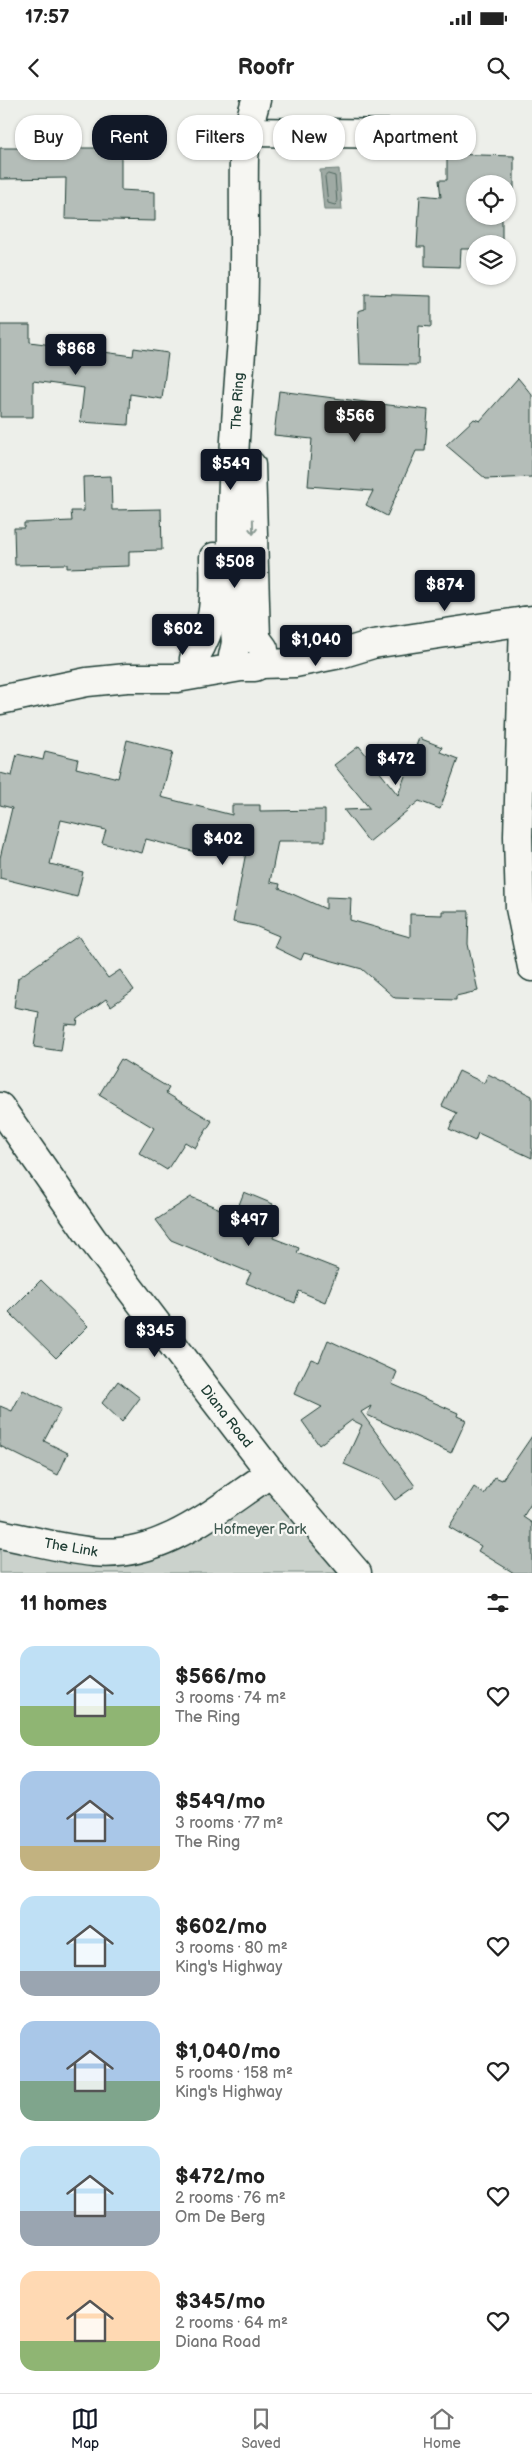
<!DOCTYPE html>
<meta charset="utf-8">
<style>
:root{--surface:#fff;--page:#f6f6f6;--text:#222;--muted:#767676;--line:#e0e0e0;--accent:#111827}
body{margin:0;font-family:"Balsamiq Sans",sans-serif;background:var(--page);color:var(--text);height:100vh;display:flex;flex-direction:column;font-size:19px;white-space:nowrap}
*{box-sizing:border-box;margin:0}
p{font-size:16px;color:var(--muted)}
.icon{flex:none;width:28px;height:28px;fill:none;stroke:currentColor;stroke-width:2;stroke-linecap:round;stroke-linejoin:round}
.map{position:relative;height:1473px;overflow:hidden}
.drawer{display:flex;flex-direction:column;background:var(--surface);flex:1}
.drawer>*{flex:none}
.top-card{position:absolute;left:15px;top:15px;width:502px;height:45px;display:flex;gap:10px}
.controls{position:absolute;left:466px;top:75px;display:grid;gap:10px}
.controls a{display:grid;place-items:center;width:50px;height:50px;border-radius:50%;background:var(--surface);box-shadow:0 1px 4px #0004;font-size:25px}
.price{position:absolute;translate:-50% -42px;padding:0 11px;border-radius:5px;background:var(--accent);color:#fff;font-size:16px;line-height:32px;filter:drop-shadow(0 1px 2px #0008)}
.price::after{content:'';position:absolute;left:50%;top:30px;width:15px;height:11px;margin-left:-8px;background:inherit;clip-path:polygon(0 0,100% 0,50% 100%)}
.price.on{background:#222;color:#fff}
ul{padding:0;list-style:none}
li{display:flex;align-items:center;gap:15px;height:125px;padding:0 20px}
li span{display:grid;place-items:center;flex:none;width:140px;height:100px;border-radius:15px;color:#555}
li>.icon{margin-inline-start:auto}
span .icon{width:60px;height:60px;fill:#fffc;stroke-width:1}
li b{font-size:21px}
h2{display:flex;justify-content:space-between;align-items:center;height:60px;padding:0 20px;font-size:21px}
.pill{padding:0 18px;border-radius:20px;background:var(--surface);box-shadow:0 1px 4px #0004;font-size:18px;line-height:45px}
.pill.on{background:var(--accent);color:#fff}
.status{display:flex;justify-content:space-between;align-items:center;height:35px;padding:0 25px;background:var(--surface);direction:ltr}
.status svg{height:14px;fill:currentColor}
header{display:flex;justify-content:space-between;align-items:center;height:65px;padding:0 20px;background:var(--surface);font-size:22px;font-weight:700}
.menu{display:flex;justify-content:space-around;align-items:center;height:70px;border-top:1px solid var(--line);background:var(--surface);font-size:14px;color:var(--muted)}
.menu a{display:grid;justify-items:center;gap:2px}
.menu .on{color:var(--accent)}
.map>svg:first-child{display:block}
.green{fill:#cbd2cc;stroke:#758880}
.water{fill:#9faaa4;stroke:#6c7e77}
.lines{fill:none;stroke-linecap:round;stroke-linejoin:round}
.shore{stroke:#526961;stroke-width:1}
.building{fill:#b4bdb8;stroke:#1f3d34}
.minor-casing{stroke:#1f3d34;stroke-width:31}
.minor{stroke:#f6f6f2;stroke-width:28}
.oneway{stroke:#8a9a93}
.labels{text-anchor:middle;stroke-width:4.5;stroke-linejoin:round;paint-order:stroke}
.street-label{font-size:14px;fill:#1f3d34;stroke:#f6f6f2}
.park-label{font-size:14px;fill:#415b52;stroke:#f6f6f2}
</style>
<div class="status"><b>17:57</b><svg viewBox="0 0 49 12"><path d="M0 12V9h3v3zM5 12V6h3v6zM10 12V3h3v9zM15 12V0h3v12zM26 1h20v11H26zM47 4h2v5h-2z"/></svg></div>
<header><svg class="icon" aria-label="back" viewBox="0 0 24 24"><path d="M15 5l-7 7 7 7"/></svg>Roofr<svg class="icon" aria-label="search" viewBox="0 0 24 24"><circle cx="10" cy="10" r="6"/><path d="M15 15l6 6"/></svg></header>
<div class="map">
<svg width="532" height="1473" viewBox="0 0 532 1473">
<rect width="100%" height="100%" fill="#edefea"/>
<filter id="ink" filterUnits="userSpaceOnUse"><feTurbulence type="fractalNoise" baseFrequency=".02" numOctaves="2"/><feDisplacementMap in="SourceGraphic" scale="10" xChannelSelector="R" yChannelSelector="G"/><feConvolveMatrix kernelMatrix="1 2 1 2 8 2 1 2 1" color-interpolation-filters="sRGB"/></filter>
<g filter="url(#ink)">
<polygon class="green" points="271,1373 361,1473 0,1473 0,1427 133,1450"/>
<polygon class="water" points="339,69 342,110 324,110 320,70"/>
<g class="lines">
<polygon class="shore" points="328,74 335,76 337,103 335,105 328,103 325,77"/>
</g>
<g class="building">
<polygon points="0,48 121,48 121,90 155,92 155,121 65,119 66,78 0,79"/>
<polygon points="447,54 514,56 514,90 508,90 508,84 475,84 475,116 502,116 502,144 475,144 475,149 461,149 460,167 425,166 425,147 417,147 420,95 441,97 439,80 447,80"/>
<polygon points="365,194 431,196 431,227 419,226 418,265 360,264 358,211 365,209"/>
<polygon points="0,225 30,225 30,242 133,256 134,248 168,253 162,299 130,294 128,325 80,322 84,288 33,281 33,317 0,317"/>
<polygon points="518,278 532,295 532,377 486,379 446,345 474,319 480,321"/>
<polygon points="279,291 428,310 425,351 416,351 387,416 366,405 373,391 308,386 312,339 274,335"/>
<polygon points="111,376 112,410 161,409 162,450 129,451 129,466 67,468 67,464 15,465 14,428 24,428 24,423 72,421 71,411 84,411 83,377"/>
<polygon points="419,638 442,647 440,652 458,659 440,709 419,701 369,742 344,710 370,709 334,665 359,646 398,695"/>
<polygon points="127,640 173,652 161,697 232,715 232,705 260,705 260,711 325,710 325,741 278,741 270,782 280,784 279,788 326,809 326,797 351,798 350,820 410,837 410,814 442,815 442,811 469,811 468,844 478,891 456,896 456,900 395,898 362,869 304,853 301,860 274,847 279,836 255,826 233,822 248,741 199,742 196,752 146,739 142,753 102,743 106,730 61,720 50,764 83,772 77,797 0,778 0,758 12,708 0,705 0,673 12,676 17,654 43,660 45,651 78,659 76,668 118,678"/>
<polygon points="78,836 108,878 120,870 134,890 111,906 106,899 78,919 77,925 65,924 61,951 34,947 39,912 14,907 18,878"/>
<polygon points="121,959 169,988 166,993 212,1021 195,1048 185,1042 167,1070 139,1053 154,1028 99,995"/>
<polygon points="459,971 484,983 488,974 532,996 532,1058 478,1033 475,1041 449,1029 457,1013 442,1006"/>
<polygon points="244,1092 273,1104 264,1126 275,1131 273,1138 299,1148 297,1153 338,1169 325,1202 299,1191 295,1203 246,1183 251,1173 171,1140 156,1120 191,1097 235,1115"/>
<polygon points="41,1180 88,1226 56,1258 9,1212"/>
<polygon points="328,1240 397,1272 392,1284 458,1313 457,1316 466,1320 451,1353 367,1315 371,1306 361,1312 415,1386 395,1400 380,1380 344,1364 362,1325 352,1320 319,1345 302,1321 322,1307 294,1294 311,1259 319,1262"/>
<polygon points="118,1281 140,1298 122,1322 102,1303"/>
<polygon points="23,1290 61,1309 44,1341 68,1353 58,1375 0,1346 0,1306 12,1311"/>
<polygon points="532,1336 532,1402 523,1417 532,1423 532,1473 514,1473 478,1451 481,1446 449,1427 474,1387 484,1394 495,1377 502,1380"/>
</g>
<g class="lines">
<defs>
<g id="minor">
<polyline points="247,32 407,34"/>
<polyline points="251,365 256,538"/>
<polyline points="524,521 518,736 520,808 532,867"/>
<path d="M 236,543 C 227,442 234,340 242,240 C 246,180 243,118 244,58 L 247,32 L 256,0"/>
<path d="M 194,559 C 217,521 215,500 214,457"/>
<polyline points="261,564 295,563 340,554 373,544 532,520"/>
<polyline points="0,600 87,582 127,578 177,578 241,567 255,567 261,564 264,556 264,549 256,538 242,538 236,543 233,556 241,567"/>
<polyline points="0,1007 93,1140 211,1295 271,1373 357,1473"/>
<path d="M 0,1434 C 31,1440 63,1449 94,1452 C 162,1459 218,1408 271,1373"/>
</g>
</defs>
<use href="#minor" class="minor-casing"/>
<use href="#minor" class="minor"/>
</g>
<defs><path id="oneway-shaft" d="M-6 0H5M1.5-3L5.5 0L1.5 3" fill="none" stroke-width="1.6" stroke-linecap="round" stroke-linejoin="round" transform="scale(1.25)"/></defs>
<use class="oneway" href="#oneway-shaft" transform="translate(253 427) rotate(89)"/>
</g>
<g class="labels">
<g class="street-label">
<text transform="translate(237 301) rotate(-87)" y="5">The Ring</text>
<text transform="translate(227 1316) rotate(52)" y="5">Diana Road</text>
<text transform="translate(71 1447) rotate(10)" y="5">The Link</text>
</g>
<g class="park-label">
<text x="260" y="1434">Hofmeyer Park</text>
</g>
</g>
</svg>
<div class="controls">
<a><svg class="icon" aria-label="locate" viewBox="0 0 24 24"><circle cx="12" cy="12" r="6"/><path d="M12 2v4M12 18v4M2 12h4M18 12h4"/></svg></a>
<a><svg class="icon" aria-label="layers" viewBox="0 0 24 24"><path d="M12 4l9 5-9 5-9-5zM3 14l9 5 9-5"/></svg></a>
</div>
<b class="price" style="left:76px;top:276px">$868</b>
<b class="price on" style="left:355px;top:343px">$566</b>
<b class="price" style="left:231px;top:391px">$549</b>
<b class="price" style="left:235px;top:489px">$508</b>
<b class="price" style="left:445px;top:512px">$874</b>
<b class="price" style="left:183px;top:556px">$602</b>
<b class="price" style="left:316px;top:567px">$1,040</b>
<b class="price" style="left:396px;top:686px">$472</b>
<b class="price" style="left:223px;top:766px">$402</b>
<b class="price" style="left:249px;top:1147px">$497</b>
<b class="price" style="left:155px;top:1258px">$345</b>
<div class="top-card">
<a class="pill">Buy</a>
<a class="pill on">Rent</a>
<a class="pill">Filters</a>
<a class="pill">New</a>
<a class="pill">Apartment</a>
</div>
</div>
<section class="drawer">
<h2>11 homes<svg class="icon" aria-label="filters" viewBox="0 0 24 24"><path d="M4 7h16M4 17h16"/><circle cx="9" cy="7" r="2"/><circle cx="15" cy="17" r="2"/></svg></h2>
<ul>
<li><span style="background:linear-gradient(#bfe0f5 60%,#8fb573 0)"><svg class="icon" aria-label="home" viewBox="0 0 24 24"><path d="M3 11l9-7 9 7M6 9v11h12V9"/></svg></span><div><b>$566/mo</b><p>3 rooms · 74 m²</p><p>The Ring</p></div><svg class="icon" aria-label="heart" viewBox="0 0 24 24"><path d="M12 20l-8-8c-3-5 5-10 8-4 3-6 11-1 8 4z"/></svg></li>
<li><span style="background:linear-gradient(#a9c7e8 75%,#c2b280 0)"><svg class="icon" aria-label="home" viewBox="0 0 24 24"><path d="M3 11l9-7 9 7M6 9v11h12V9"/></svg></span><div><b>$549/mo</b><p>3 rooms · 77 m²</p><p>The Ring</p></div><svg class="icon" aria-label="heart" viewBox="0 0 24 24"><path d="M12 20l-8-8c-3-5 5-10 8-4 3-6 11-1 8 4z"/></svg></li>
<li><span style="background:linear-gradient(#bfe0f5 75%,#9aa5b1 0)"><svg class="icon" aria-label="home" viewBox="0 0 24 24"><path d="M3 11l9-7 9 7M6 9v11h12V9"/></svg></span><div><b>$602/mo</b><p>3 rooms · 80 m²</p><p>King's Highway</p></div><svg class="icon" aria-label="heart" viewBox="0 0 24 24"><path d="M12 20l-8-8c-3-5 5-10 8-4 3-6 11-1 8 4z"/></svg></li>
<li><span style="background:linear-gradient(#a9c7e8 60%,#7fa58c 0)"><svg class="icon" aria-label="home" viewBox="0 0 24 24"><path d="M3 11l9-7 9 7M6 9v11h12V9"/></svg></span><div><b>$1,040/mo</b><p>5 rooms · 158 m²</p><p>King's Highway</p></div><svg class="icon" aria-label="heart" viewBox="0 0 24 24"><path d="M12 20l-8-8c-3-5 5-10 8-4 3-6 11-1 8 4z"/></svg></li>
<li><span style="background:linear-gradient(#bfe0f5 65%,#9aa5b1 0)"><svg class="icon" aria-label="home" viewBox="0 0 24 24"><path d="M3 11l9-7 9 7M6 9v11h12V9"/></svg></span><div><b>$472/mo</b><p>2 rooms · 76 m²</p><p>Om De Berg</p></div><svg class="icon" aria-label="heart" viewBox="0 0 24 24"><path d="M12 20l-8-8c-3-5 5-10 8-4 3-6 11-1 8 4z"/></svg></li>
<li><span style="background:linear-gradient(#ffd9b3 70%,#8fb573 0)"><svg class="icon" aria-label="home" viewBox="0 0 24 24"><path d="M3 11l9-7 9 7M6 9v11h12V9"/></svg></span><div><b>$345/mo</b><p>2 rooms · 64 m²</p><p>Diana Road</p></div><svg class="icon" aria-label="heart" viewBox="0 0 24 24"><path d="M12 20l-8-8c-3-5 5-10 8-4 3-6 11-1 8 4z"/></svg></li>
</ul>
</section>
<nav class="menu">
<a class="on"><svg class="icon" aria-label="map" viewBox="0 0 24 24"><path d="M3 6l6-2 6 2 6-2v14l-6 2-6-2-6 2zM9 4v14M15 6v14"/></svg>Map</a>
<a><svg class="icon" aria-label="saved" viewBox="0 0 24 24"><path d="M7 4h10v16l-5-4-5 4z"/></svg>Saved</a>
<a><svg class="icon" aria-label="home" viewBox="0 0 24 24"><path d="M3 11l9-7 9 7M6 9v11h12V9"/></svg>Home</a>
</nav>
